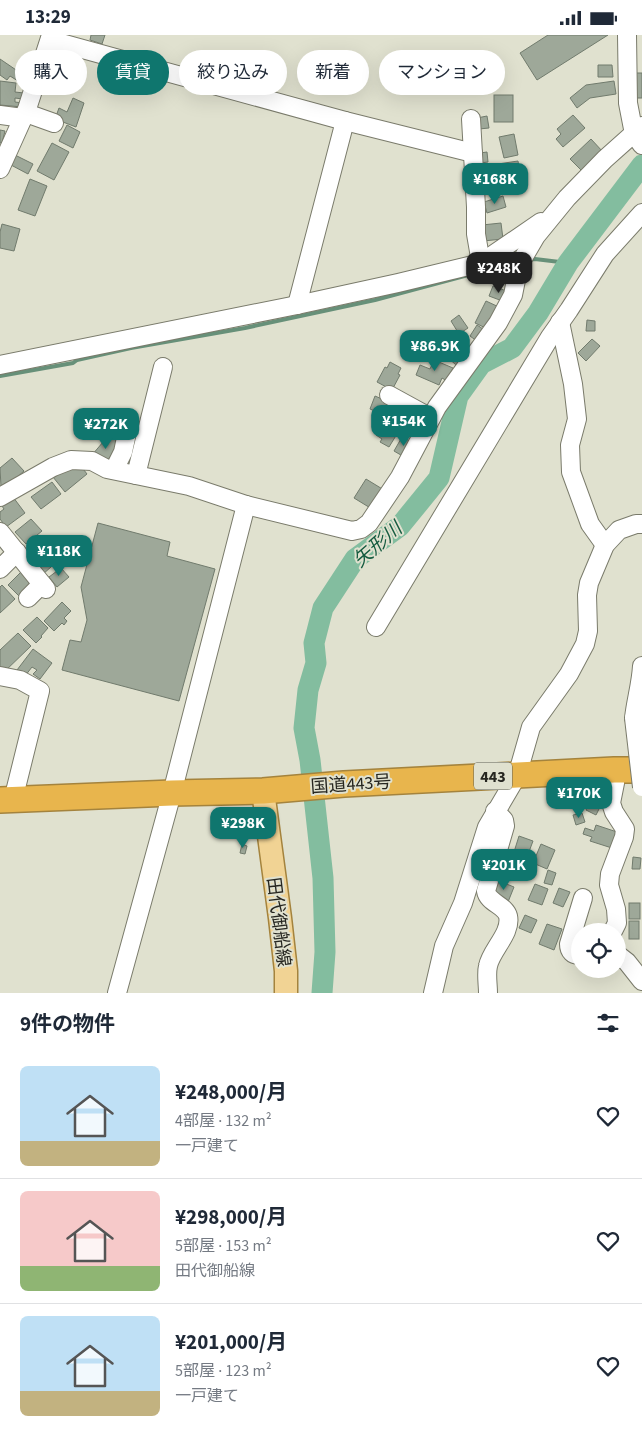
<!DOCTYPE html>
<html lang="ja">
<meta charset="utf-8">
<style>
:root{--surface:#fff;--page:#f2f2f3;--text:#1f2937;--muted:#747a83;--line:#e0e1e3;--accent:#0f766e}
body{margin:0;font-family:"Source Sans 3","Noto Sans JP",sans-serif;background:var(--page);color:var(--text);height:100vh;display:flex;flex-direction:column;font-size:19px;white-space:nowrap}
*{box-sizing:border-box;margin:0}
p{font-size:16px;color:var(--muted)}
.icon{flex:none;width:28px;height:28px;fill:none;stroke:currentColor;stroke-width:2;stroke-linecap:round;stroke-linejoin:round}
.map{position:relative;height:958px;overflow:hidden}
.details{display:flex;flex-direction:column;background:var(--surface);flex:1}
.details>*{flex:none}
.banner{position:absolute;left:15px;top:15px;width:612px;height:45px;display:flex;gap:10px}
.fabs{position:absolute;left:571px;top:888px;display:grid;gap:10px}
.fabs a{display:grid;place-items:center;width:55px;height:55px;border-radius:50%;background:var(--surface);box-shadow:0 5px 20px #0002;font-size:25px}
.price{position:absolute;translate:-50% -42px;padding:0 11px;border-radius:10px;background:var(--accent);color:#fff;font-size:16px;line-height:32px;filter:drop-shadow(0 1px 2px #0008)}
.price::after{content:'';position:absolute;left:50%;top:30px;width:15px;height:11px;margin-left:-8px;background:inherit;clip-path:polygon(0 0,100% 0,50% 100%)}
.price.on{background:#222;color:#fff}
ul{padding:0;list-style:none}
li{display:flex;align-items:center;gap:15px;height:125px;padding:0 20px}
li+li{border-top:1px solid var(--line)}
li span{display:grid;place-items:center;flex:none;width:140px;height:100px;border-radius:8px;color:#555}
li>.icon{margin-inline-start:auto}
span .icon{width:60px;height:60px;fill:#fffc;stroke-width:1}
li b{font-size:21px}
h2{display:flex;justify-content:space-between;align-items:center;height:60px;padding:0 20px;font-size:21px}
.tag{padding:0 18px;border-radius:22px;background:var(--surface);box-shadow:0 5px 20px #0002;font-size:18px;line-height:45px}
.tag.on{background:var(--accent);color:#fff}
.status{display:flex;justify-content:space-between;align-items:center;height:35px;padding:0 25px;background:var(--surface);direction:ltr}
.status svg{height:14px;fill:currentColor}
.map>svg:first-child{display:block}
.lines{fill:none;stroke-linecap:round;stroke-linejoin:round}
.stream{stroke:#679079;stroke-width:4}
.river{stroke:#83bd9f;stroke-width:21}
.building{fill:#9ea899;stroke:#717b6d}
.minor-casing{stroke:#7a7b6b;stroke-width:20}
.major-casing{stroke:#a4833d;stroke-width:25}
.highway-casing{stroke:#a4833d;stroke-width:28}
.minor{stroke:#fff;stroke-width:18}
.major{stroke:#f1d394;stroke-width:22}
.highway{stroke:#e8b54d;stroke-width:25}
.minor-bridge-casing{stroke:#7a7b6b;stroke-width:20;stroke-linecap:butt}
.minor-bridge{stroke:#fff;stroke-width:18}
.labels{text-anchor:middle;stroke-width:4;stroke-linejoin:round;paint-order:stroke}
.shield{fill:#e0e1cf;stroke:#5e5e54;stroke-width:1}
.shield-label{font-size:16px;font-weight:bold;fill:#262620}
.street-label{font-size:18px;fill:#262620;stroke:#e0e1cf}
.water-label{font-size:19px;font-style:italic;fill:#145b3f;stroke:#e0e1cf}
</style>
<div class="status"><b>13:29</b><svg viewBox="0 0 49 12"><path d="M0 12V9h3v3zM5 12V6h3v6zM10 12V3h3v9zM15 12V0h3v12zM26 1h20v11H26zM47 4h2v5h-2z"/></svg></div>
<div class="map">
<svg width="642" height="958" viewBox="0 0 642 958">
<rect width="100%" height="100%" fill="#e0e1cf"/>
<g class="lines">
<g class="stream">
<polyline points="528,225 535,224 568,228"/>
<polyline points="0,341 73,328 77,325 131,313 245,293 375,265 483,236 504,227 516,226"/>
</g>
<polyline class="river" points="322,958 325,917 323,843 310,725 304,693 308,655 316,628 314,608 323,573 355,524 400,491 439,443 458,361 481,329 512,313 538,278 568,228 642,130"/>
</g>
<g class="building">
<polygon points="91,0 105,0 102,9 90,5"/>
<polygon points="548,0 608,0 537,45 520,18"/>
<polygon points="0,24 22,39 18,46 10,41 7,45 0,40"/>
<polygon points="598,30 612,30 613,42 598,42"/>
<polygon points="634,38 642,38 642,63 636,63"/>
<polygon points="0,46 16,48 15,57 24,58 23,64 15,63 15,67 23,68 22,72 0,70"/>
<polygon points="614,46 616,59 590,63 577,73 570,63 586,50"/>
<rect x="494" y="60" width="19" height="27"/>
<polygon points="73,63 84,68 76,92 55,84 59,73 67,77"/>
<polygon points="573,80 585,93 563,112 556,104 561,99 557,94"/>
<polygon points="487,81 489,93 479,94 477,83"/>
<polygon points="67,90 80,97 73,113 59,106"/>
<polygon points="0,95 5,96 2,108 0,108"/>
<polygon points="514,99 518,120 504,123 499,102"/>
<polygon points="591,104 603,117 583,137 570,124"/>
<polygon points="52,108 69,117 54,145 37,136"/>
<polygon points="487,117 488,127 481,128 480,118"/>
<polygon points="15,120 33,129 28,139 11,130"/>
<polygon points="518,126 522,152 501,154 498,129"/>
<polygon points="30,144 47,151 35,181 18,175"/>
<polygon points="503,161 506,172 487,178 484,167"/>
<polygon points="501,188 503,204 483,206 482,190"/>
<polygon points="2,189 20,194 14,216 0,213 0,197"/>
<polygon points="493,251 509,257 505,267 489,261"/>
<polygon points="486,266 501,273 490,295 475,288"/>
<polygon points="459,280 468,293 459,299 451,286"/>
<polygon points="587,285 595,286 595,296 586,296"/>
<polygon points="477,290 486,296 478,307 470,301"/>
<polygon points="592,304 600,311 586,326 578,318"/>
<polygon points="459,306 470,316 456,330 445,320"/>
<polygon points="434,325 453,333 447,346 442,343 439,350 416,340 420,330 430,334"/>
<polygon points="390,327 401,333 398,339 400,340 392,355 377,347 385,332 387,333"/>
<polygon points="375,361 389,367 384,380 370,374"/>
<polygon points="394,373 406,380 399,394 387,387"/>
<polygon points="412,381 423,387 415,402 404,396"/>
<polygon points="382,390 397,399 389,412 380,407 382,404 376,400"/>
<polygon points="109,400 120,409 104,430 92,420"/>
<polygon points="402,402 414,408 406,423 394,416"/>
<polygon points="12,423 24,436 8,450 5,448 1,452 0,433"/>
<polygon points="77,426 87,439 65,457 53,442 70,429"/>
<polygon points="366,444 384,455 372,474 354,463"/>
<polygon points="52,447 61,459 41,474 31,462"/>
<polygon points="13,462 25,478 6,492 0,484 0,477 4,474 2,471"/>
<polygon points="31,484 42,496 26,509 15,497"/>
<polygon points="98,488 170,507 167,521 215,534 179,666 62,635 70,605 81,607 87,585 81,552"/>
<polygon points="54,506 63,516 58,520 61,523 42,540 33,528 39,523 36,520"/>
<polygon points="61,533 69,542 57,552 49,542"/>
<polygon points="22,536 33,546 19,561 8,550"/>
<polygon points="2,550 15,564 0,578 0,552"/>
<polygon points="62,567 71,576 64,583 67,586 64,590 62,588 54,596 44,586"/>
<polygon points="37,582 48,593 41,601 42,602 36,608 23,595"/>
<polygon points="18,598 31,611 2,639 0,637 0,615"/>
<polygon points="33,614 52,628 40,644 33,639 37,635 32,632 25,641 17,635"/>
<polygon points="592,763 602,768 596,780 586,775"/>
<polygon points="582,778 585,787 576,790 573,780"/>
<polygon points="596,790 620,798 615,814 590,806 592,802 583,799 585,793 594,796"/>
<polygon points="519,801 533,806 527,822 514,817"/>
<polygon points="242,809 247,811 245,819 240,818"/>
<polygon points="541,809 555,815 547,834 533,828"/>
<polygon points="633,822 641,823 640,834 632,834"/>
<polygon points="548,835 556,838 552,850 544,848"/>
<polygon points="499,846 514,852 508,867 493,861"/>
<polygon points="535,849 548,854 542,870 528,865"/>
<polygon points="559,853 570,857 563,872 553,868"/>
<rect x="629" y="868" width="11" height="16"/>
<polygon points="525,880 537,885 531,898 519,893"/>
<rect x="629" y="886" width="10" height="18"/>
<polygon points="547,889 562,894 554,915 539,909"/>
</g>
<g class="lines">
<defs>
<g id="minor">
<polyline points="627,0 628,68 634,99 642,110"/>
<polyline points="50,5 345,86 297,270"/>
<polyline points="26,78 54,88"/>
<polyline points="0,80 23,83"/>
<polyline points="471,84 476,172 476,199 481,228"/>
<polyline points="345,86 473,118"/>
<polyline points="0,134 27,74 51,0"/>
<polyline points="560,287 573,349 577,384 570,410 571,437 590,489 605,510"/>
<polyline points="0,330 297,270 398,248 481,228 541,187"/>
<polyline points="389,360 431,383"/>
<polyline points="114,435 123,417 127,398"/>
<polyline points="136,440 163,332"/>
<polyline points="0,462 53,432 71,425 92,426 107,434 189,451 246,470 352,496 361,494 369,488 400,442 437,372 498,288 513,260 519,230 536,201 567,163 605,124 642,91"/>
<polyline points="0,497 46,554"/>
<polyline points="0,534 17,517"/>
<polyline points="28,563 42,549"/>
<polyline points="376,592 550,302 569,275 605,219 642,178"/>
<polyline points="0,641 20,645 40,656 13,765"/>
<path d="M 634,683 C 636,665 641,649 642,631"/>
<polyline points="613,896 617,888 616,874 609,850 610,839 624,802 625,794 614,777 611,768 615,748 614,735"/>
<path d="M 580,919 C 573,921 569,916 569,909 L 583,863"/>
<polyline points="618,920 627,927 642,946"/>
<polyline points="117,958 172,758 246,470"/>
<polyline points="433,958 444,911 463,868 487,792 517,741 531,692 569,639 585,609 588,596 587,560 589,548 605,510 619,495 636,489 642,489"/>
<path d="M 488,958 C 488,949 486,939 488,931 C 491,915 512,898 508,881 C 505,870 488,868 486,856 L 505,791 L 504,785 L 495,776"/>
</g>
<polyline id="major" points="263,756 280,883 286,936 286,958"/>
<polyline id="highway" points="0,765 172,758 263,756 344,749 614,735 642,735"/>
</defs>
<use href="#minor" class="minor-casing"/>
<use href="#major" class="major-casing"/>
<use href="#highway" class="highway-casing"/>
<use href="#minor" class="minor"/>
<use href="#major" class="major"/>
<use href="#highway" class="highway"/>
<defs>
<polyline id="minor-bridge" points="634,683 642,752"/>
</defs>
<use href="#minor-bridge" class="minor-bridge-casing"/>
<use href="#minor-bridge" class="minor-bridge"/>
</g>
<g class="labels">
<rect class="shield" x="474" y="727.5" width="38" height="27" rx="4"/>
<g class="shield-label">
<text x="493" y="747">443</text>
</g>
<g class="street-label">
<text transform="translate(351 749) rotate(-4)" y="6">国道443号</text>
<text transform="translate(279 887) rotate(83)" y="6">田代御船線</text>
</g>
<g class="water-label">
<text transform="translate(377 509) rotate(-41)" y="7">矢形川</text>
</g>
</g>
</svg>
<div class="fabs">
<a><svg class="icon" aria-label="locate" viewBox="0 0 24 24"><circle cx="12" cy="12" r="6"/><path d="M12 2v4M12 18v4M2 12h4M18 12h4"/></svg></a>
</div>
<b class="price" style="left:495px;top:170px">¥168K</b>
<b class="price on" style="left:499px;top:259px">¥248K</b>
<b class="price" style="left:435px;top:337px">¥86.9K</b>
<b class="price" style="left:404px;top:412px">¥154K</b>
<b class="price" style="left:106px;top:415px">¥272K</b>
<b class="price" style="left:59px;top:542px">¥118K</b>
<b class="price" style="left:579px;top:784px">¥170K</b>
<b class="price" style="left:243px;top:814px">¥298K</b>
<b class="price" style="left:504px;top:856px">¥201K</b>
<div class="banner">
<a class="tag">購入</a>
<a class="tag on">賃貸</a>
<a class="tag">絞り込み</a>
<a class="tag">新着</a>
<a class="tag">マンション</a>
</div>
</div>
<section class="details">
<h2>9件の物件<svg class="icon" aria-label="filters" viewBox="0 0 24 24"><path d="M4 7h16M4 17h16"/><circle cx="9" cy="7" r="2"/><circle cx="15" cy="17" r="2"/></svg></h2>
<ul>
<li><span style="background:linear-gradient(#bfe0f5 75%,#c2b280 0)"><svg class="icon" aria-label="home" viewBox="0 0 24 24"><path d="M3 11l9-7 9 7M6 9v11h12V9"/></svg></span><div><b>¥248,000/月</b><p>4部屋 · 132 m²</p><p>一戸建て</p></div><svg class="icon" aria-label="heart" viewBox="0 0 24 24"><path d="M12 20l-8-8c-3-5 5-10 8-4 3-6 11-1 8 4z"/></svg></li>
<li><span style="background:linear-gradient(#f6c9c9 75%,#8fb573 0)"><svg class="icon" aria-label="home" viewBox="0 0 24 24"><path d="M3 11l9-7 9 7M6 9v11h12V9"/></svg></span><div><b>¥298,000/月</b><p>5部屋 · 153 m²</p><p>田代御船線</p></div><svg class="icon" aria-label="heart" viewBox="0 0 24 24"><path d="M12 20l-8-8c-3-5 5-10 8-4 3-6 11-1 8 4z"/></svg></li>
<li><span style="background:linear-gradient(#bfe0f5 75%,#c2b280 0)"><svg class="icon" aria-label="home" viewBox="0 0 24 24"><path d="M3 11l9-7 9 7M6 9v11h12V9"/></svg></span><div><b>¥201,000/月</b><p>5部屋 · 123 m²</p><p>一戸建て</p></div><svg class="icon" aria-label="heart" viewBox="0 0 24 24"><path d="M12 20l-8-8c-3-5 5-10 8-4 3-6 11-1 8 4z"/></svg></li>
</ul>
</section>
